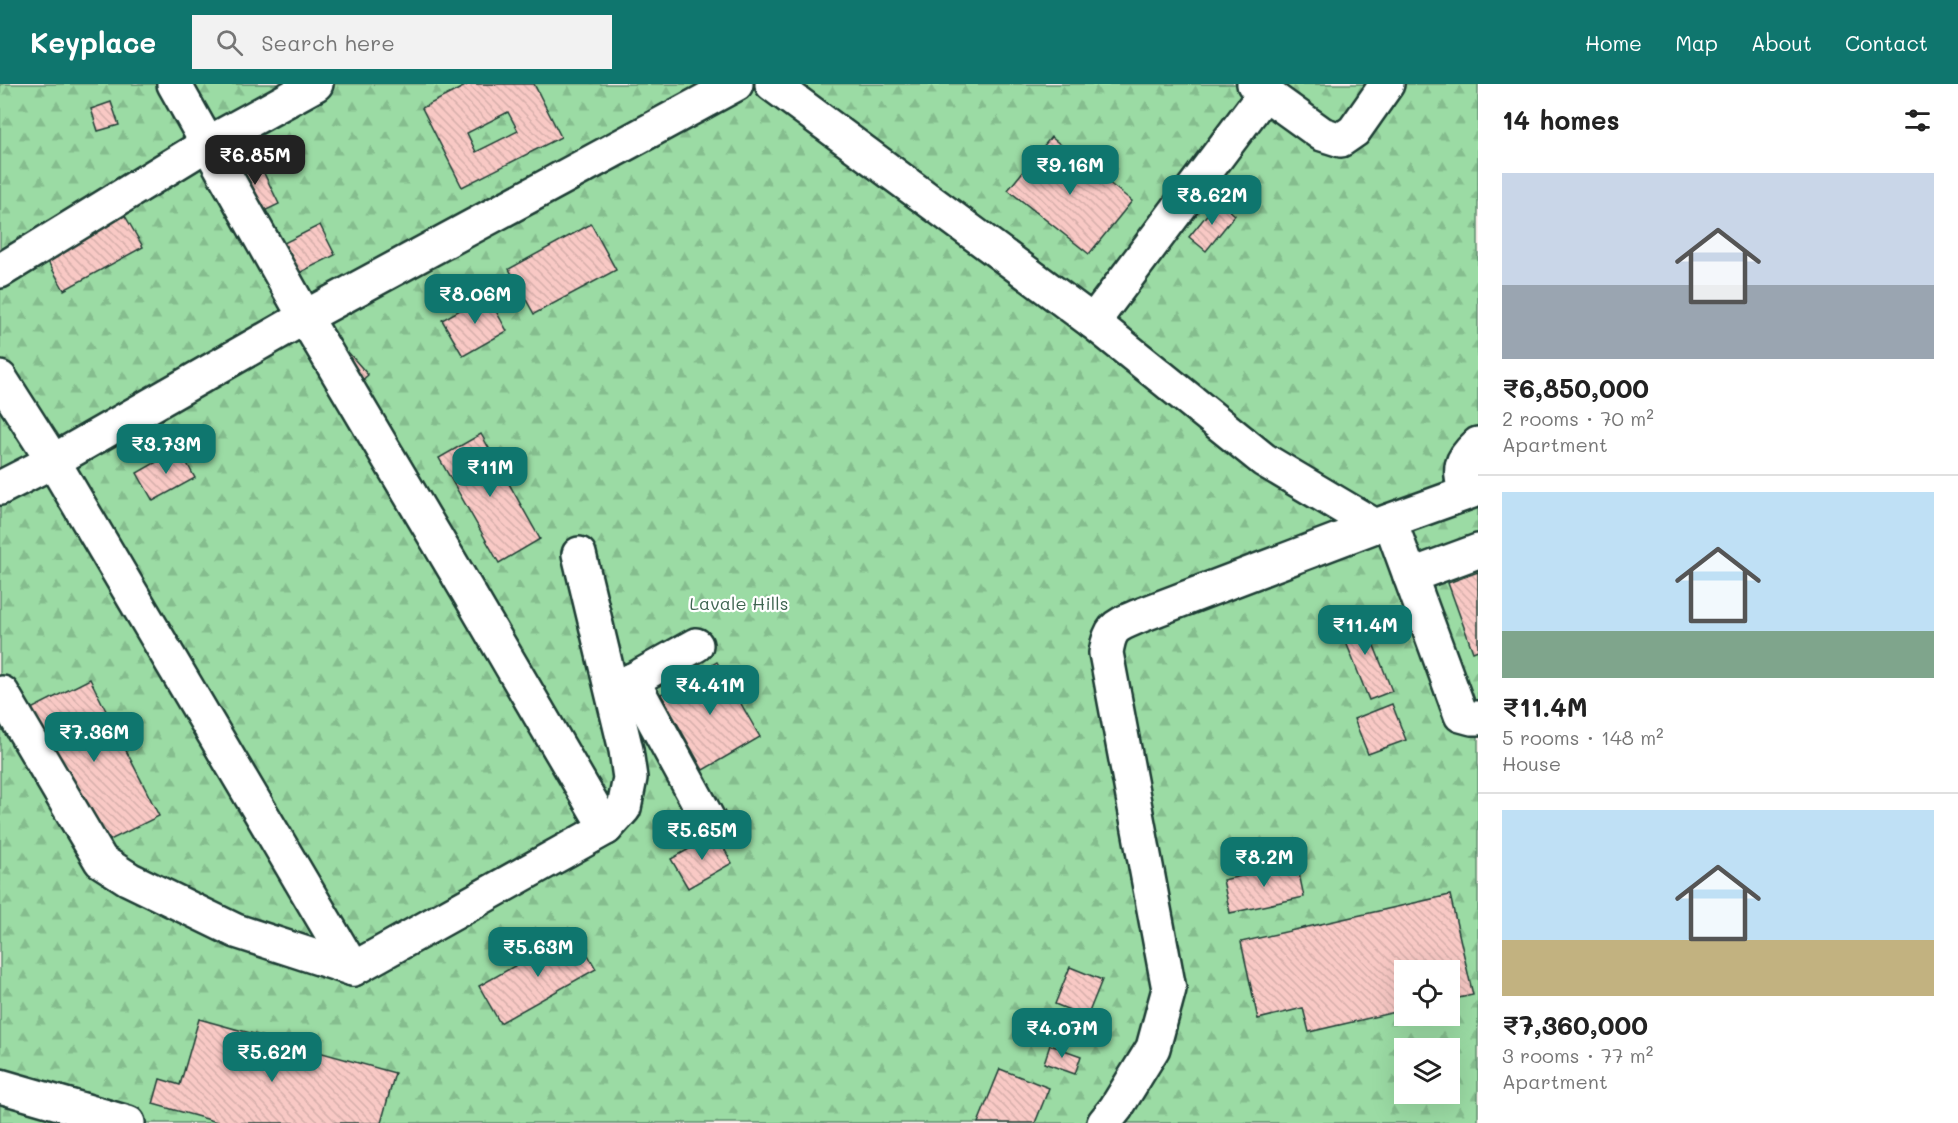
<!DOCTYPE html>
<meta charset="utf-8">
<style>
:root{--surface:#fff;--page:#f2f2f2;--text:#222;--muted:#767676;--line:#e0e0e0;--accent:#0f766e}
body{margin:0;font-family:Mali,sans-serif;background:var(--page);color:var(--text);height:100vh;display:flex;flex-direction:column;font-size:22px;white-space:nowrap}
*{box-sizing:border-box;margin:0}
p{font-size:20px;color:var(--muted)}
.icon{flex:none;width:33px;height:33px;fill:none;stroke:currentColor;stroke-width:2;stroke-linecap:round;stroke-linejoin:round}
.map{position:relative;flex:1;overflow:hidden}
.drawer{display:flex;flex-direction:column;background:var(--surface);width:480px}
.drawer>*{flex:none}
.buttons{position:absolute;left:1394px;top:876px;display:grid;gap:12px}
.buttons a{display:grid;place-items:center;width:66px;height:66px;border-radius:0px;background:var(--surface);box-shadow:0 6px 24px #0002;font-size:30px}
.price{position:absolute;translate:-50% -51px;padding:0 14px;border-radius:12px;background:var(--accent);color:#fff;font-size:20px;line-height:39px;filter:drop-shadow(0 2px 3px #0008)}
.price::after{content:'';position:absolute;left:50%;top:36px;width:18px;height:14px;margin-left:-9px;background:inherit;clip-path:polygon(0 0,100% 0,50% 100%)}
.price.selected{background:#222;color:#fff}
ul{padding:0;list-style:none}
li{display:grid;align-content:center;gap:12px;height:318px;padding:0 24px}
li+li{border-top:2px solid var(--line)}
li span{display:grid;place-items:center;height:186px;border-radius:0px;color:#555}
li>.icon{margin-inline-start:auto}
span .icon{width:108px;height:108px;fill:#fffc;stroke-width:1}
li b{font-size:26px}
h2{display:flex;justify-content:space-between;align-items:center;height:72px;padding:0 24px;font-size:26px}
header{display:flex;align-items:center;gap:36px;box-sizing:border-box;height:84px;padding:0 30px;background:var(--accent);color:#fff}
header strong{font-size:28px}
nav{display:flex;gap:33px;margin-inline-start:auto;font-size:21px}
.search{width:420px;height:54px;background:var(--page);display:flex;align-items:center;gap:15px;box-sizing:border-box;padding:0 21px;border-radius:0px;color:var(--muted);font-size:22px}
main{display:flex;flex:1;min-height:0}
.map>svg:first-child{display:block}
.forest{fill:url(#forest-firs);stroke:#5d8c6c;stroke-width:1.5;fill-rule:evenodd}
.building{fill:url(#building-back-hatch);stroke:#1f3d34;stroke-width:1.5;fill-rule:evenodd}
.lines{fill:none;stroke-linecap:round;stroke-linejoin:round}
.minor-casing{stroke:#1f3d34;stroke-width:38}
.minor{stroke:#fff;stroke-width:33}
.labels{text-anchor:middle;stroke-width:4.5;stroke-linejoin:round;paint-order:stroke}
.park-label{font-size:18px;fill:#3e6450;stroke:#fff}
</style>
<header>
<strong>Keyplace</strong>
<div class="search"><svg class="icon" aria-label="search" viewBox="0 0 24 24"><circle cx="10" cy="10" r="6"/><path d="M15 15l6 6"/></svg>Search here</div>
<nav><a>Home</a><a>Map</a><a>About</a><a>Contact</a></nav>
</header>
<main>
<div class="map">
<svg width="1478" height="1039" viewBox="0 0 1478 1039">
<defs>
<pattern id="forest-firs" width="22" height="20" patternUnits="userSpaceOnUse" patternTransform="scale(1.5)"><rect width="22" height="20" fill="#9bdba4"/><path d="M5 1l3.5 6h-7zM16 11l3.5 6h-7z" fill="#85bd8e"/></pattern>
<pattern id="building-back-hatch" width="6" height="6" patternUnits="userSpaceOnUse" patternTransform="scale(1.5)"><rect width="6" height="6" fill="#f9c9c5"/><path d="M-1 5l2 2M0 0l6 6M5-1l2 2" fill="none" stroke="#d5aeaa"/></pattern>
</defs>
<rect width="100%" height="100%" fill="#fdefee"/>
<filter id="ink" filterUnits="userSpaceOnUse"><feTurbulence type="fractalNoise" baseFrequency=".0167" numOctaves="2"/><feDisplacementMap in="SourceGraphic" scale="12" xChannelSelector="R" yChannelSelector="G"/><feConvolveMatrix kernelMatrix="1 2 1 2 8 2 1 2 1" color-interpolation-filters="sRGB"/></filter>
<g filter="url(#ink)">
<path class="forest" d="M 0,0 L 1478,0 L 1478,1039 L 0,1039 ZM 1404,886 L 1449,886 L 1449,932 L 1404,932 ZM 1404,964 L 1449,964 L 1449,1010 L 1404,1010 Z"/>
<g class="building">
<path d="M 469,0 L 534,0 L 561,53 L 462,103 L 422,24 ZM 508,28 L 518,47 L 476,68 L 467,49 Z"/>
<polygon points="111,18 119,41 98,47 91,25"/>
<polygon points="1051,53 1132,117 1089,170 1008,106"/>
<polygon points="256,73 279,120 254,132 231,85"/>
<polygon points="1218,117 1235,131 1206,167 1189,153"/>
<polygon points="124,130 143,163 64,206 46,174"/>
<polygon points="591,140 616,186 534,230 509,185"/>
<polygon points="320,141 335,171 299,189 284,159"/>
<polygon points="487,211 507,247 463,272 442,236"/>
<polygon points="348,268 368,291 359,299 339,277"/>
<polygon points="481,350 540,455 499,479 439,374"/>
<polygon points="179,365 195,394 153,417 137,389"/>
<polygon points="1478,488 1478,566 1473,568 1448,499"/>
<polygon points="1361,529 1392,607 1369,616 1338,538"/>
<polygon points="717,578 760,653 703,686 661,610"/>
<polygon points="90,595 159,732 98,762 29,626"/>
<polygon points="1392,620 1406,656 1368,670 1354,635"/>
<polygon points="716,750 732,779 688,804 671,775"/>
<polygon points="1297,780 1304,813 1230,829 1223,796"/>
<polygon points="1450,811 1473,911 1449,916 1449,886 1404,886 1404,926 1309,948 1303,924 1258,935 1241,858"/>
<polygon points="575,848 596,885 500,939 479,902"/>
<polygon points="1070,883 1102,896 1087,933 1055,920"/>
<polygon points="199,935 395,989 381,1039 221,1039 153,1020 160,995 180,1001"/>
<polygon points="1050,961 1081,972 1075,990 1044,979"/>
<polygon points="1000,985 1049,1004 1035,1039 978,1039"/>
</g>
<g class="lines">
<defs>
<g id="minor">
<polyline points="772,0 1093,238 1264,376 1375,442 1478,405"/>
<polyline points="1265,9 1322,50 1341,56 1354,47 1387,0"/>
<polyline points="0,187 207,60 316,0"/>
<polyline points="1093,238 1265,9 1254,0"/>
<polyline points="0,294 53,377 353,885 606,744 471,513 305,233 174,0"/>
<polyline points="0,404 53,377 305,233 736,0"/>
<path d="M 1465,409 C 1460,384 1458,378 1478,360"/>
<polyline points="1390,437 1461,631 1472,634 1478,634"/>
<polyline points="579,470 626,666 630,694 624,724 606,744"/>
<polyline points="1410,492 1478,467"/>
<polyline points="632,596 710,739"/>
<polyline points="613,607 696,561"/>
<polyline points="2,609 101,777 129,795 236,847 353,885"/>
<polyline points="0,1002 128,1039"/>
<path d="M 1104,1039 L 1116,1024 L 1153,964 L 1169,905 L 1106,569 C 1110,542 1116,542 1139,532 L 1375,442"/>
</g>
</defs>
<use href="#minor" class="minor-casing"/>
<use href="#minor" class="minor"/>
</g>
</g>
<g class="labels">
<g class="park-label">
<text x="739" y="526">Lavale Hills</text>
</g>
</g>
</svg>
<div class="buttons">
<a><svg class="icon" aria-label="locate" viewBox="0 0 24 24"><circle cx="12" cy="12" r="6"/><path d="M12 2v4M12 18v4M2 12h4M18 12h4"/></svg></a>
<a><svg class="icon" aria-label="layers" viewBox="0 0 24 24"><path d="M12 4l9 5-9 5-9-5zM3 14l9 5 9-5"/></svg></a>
</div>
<b class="price selected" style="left:255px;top:102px">₹6.85M</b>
<b class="price" style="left:1070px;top:112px">₹9.16M</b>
<b class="price" style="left:1212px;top:142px">₹8.62M</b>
<b class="price" style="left:475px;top:241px">₹8.06M</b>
<b class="price" style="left:166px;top:391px">₹3.73M</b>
<b class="price" style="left:490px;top:414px">₹11M</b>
<b class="price" style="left:1365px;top:572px">₹11.4M</b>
<b class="price" style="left:710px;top:632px">₹4.41M</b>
<b class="price" style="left:94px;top:679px">₹7.36M</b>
<b class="price" style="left:702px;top:777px">₹5.65M</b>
<b class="price" style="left:1264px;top:804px">₹8.2M</b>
<b class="price" style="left:538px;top:894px">₹5.63M</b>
<b class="price" style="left:1062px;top:975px">₹4.07M</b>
<b class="price" style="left:272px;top:999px">₹5.62M</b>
</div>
<section class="drawer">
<h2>14 homes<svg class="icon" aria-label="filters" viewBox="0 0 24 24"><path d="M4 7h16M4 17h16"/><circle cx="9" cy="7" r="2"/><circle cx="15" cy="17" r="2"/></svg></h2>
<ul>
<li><span style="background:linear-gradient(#c9d6e8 60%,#9aa5b1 0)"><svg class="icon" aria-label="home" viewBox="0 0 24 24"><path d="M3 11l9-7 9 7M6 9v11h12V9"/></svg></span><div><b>₹6,850,000</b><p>2 rooms · 70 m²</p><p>Apartment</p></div></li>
<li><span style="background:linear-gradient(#bfe0f5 75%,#7fa58c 0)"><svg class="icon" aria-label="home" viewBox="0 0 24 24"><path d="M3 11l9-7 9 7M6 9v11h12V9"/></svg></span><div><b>₹11.4M</b><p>5 rooms · 148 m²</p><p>House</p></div></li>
<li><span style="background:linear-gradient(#bfe0f5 70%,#c2b280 0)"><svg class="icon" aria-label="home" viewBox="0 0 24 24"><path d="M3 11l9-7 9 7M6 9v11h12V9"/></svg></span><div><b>₹7,360,000</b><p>3 rooms · 77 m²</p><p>Apartment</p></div></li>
</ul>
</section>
</main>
